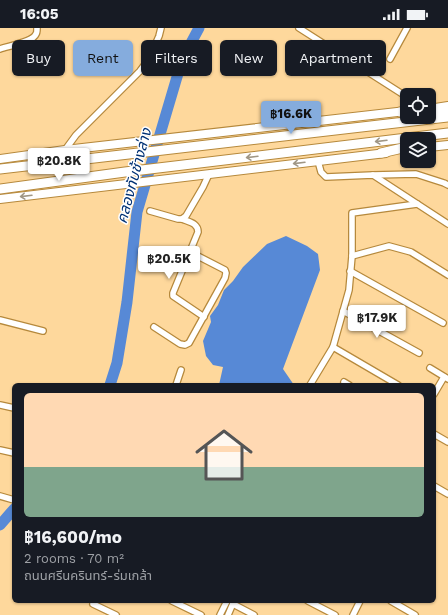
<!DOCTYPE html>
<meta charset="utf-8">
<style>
:root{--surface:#171b24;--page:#242831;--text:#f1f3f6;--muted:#9ea1a6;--accent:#85acdd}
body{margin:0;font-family:"Work Sans","Noto Sans Thai",sans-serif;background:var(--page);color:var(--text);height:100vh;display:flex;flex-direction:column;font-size:15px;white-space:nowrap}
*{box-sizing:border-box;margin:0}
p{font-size:13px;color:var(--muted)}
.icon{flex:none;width:22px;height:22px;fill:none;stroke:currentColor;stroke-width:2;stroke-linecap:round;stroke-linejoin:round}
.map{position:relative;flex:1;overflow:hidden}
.sheet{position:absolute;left:12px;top:355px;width:424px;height:220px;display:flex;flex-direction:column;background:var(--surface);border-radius:6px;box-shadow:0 1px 3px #0004}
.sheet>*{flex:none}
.top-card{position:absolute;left:12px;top:12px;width:424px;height:36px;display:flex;gap:8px}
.tools{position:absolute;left:400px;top:60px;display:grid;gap:8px}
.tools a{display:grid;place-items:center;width:36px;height:36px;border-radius:6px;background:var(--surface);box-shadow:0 1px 3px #0004;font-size:20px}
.price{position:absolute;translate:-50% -34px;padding:0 9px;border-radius:4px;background:#fff;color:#222;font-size:13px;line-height:26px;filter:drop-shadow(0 1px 2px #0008)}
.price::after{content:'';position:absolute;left:50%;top:24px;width:12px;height:9px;margin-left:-6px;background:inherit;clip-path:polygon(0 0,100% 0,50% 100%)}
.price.current{background:var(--accent);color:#111}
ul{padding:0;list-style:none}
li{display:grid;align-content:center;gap:8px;height:212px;padding:0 12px}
li span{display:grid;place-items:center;height:124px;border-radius:6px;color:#555}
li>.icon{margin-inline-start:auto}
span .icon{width:72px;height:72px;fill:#fffc;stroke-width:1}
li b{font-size:17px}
.pill{padding:0 14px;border-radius:6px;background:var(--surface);box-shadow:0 1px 3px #0004;font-size:14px;line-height:36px}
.pill.current{background:var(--accent);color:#111}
.status{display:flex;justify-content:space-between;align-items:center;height:28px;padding:0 20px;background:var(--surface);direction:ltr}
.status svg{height:11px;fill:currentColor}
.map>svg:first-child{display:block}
.water{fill:#5789d6}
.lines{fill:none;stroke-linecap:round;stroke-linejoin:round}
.river{stroke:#5789d6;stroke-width:11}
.street-casing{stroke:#b6893c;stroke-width:8}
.secondary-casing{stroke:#b6893c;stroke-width:10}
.primary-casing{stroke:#b6893c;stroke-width:11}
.street{stroke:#fff;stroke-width:5.5}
.secondary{stroke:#fff;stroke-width:8}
.primary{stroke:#fff;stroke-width:9}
.oneway{stroke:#a09786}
.labels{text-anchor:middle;stroke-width:3;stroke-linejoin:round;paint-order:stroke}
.water-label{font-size:15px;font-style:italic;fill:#003174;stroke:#fff}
</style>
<div class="status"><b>16:05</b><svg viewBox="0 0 49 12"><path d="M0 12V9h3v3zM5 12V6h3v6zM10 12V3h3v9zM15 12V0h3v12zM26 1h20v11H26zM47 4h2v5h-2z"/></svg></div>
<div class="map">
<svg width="448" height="587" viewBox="0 0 448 587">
<rect width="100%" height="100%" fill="#fed89c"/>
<polygon class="water" points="286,208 307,218 318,226 320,242 283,341 294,357 219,357 223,339 213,337 206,328 203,313 211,294 210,288 218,277 224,262 233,253 243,239 267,216"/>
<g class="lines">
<g class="river">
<polyline points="110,357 117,335 127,274 137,184 182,32 199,0"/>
<polyline points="0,497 14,481"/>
</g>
<defs>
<g id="street">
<polyline points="299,0 407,69"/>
<path d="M 0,21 C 8,18 33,14 36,6 C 37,5 37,1 37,0"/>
<polyline points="390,31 407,0"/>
<polyline points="65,122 76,107 140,43 149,31 159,8 161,0"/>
<polyline points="318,133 321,144 326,149 373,147 448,196"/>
<polyline points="373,147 416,146 444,155 448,157"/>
<polyline points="150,183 178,191 182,191 186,188 203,159 209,146"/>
<path d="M 182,191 C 189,194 198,195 198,204 L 173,265 L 173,268 L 204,289"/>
<polyline points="352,228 389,218 411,224 448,247"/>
<polyline points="350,243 443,295"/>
<polyline points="343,283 419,325"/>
<polyline points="0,292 43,303"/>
<polyline points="154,299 180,316 185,317 189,315 225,250 226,245 225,242 190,224"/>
<polyline points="333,319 398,357"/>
<polyline points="430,340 448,351"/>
<polyline points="344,354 349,357"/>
<polyline points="176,357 181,342"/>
<polyline points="310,357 333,319 349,262 352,228 352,185 417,176"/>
<polyline points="434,366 444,349"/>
<polyline points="0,377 14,380"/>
<polyline points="434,406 448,414"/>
<polyline points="0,422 14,425"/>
<polyline points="434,458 448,466"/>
<polyline points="0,468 14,472"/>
<polyline points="172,573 201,587"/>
<polyline points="308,573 335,587"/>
<polyline points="391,573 415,587"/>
<polyline points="93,576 116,587"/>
<polyline points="233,576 254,587"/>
<polyline points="220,587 227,573"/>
<polyline points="228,587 234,573"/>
<polyline points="353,587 360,573"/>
</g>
<g id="secondary">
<polyline points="429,81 448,78"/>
<polyline points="429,119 448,117"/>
<polyline points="0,131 65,122 406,83"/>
<polyline points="0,171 386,125"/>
</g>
<g id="primary">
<polyline points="400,84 407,84"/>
<polyline points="429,84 446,85"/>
<polyline points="381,125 407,119"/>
<polyline points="0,141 448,89"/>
<polyline points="0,161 125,144 448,105"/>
</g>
</defs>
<use href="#street" class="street-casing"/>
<use href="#secondary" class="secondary-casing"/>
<use href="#primary" class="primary-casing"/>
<use href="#street" class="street"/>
<use href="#secondary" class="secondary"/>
<use href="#primary" class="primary"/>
</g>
<defs><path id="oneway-shaft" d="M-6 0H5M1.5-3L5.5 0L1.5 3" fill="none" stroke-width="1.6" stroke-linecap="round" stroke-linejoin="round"/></defs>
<g class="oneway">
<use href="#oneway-shaft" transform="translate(381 113) rotate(173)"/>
<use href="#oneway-shaft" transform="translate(252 129) rotate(173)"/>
<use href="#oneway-shaft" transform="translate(299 135) rotate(173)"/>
<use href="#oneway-shaft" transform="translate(26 168) rotate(173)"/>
</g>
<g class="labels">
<g class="water-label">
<text transform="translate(134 148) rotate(-75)" y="5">คลองทับช้างล่าง</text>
</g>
</g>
</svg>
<div class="tools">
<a><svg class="icon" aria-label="locate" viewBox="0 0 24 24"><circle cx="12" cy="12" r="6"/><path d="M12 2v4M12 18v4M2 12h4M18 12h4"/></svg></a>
<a><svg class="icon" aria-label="layers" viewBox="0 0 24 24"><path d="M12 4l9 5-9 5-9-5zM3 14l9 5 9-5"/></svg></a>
</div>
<b class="price current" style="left:291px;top:107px">฿16.6K</b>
<b class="price" style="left:59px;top:154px">฿20.8K</b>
<b class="price" style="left:169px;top:252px">฿20.5K</b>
<b class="price" style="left:377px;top:311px">฿17.9K</b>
<div class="top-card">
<a class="pill">Buy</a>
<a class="pill current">Rent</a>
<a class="pill">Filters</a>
<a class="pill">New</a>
<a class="pill">Apartment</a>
</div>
<section class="sheet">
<ul>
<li><span style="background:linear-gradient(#ffd9b3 60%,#7fa58c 0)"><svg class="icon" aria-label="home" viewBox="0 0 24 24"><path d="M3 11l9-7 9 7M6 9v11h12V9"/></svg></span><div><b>฿16,600/mo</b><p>2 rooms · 70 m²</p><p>ถนนศรีนครินทร์-ร่มเกล้า</p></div></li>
</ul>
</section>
</div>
